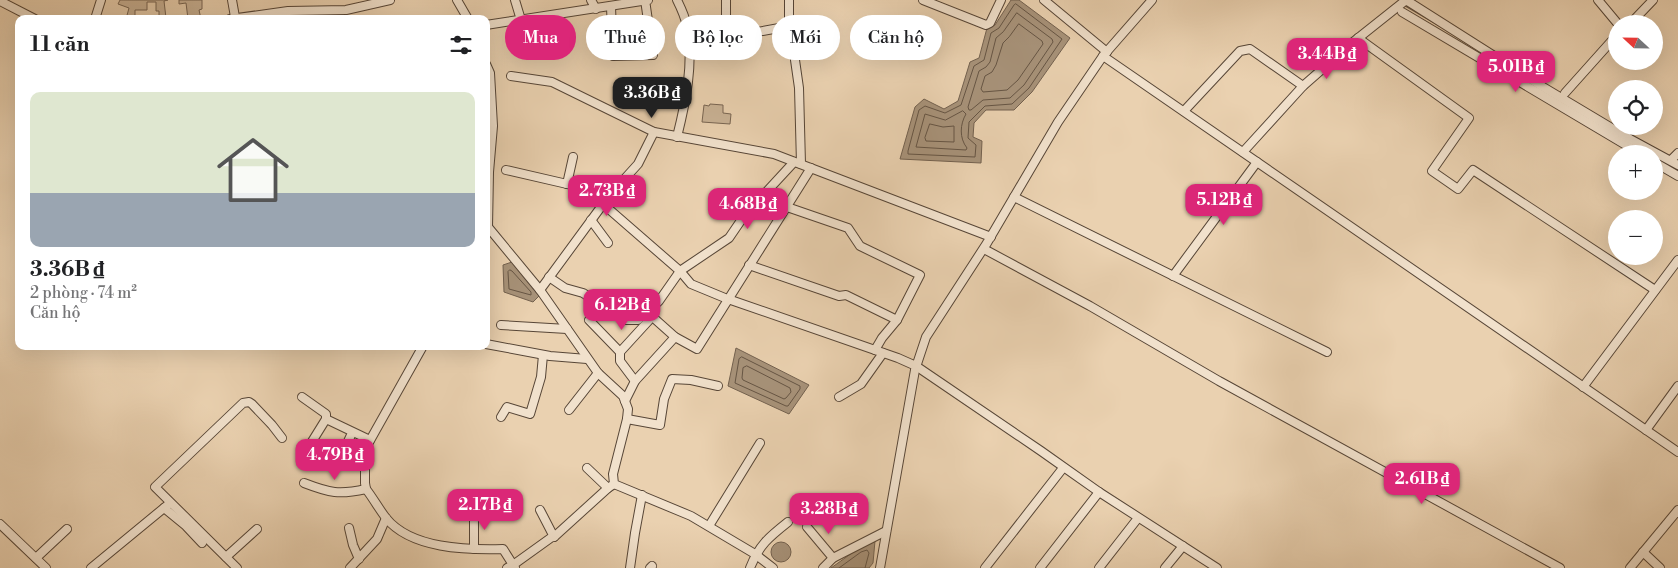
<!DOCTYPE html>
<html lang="vi">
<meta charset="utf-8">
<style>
:root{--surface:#fff;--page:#f2f2f2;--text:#202124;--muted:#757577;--line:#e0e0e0;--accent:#db2777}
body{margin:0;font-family:"Libre Bodoni",serif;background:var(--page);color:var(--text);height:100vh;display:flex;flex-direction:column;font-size:19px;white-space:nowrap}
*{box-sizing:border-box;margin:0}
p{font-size:16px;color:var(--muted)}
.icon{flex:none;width:28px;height:28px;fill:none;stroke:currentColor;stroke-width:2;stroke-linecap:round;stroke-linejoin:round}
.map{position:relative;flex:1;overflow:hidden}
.details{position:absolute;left:15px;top:15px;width:475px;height:335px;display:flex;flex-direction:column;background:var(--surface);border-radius:10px;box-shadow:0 5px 20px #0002}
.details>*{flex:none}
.top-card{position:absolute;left:505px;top:15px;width:475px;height:45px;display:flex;gap:10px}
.needle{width:32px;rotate:292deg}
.fabs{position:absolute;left:1608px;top:15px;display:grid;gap:10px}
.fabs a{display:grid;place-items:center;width:55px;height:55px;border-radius:50%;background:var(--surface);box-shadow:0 5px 20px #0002;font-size:25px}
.price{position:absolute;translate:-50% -42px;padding:0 11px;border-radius:10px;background:var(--accent);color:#fff;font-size:16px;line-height:32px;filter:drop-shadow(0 1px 2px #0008)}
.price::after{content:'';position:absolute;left:50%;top:30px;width:15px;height:11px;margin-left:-8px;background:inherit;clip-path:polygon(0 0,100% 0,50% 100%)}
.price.current{background:#222;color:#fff}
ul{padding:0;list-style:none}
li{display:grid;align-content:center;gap:10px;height:265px;padding:0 15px}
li+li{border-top:1px solid var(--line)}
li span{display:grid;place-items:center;height:155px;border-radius:10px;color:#555}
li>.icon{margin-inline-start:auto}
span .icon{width:90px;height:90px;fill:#fffc;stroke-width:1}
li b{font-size:21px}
h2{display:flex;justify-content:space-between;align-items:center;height:60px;padding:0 15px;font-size:21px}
.chip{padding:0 18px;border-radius:22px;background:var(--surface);box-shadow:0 5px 20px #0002;font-size:18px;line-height:45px}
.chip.current{background:var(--accent);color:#fff}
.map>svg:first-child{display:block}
.green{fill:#c9b295;stroke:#786552}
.water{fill:#a79279;stroke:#73614f}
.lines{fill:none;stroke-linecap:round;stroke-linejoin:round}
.shore{stroke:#654;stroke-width:1}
.stream{stroke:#73614f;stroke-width:2}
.minor-casing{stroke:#574637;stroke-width:10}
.minor{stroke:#f1e1cc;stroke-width:8}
</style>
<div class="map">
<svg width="1678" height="568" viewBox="0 0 1678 568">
<rect width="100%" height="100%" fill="#ead1b0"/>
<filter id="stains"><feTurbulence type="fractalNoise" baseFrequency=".004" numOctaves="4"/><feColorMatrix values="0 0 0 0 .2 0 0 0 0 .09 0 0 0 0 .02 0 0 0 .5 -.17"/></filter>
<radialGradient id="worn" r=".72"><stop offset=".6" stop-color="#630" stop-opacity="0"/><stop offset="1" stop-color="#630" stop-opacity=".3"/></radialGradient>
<g class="green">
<polygon points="120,0 168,0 164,1 166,18 159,18 159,11 156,11 156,2 147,2 147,10 135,10 135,19 126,19 129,8 118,4"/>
<polygon points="179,0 202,0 202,9 199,10 201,19 188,19 186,3 179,4"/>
<polygon points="710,104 723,105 723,113 731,114 730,124 702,122 704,105 709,106"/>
</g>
<g class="water">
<polygon points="1011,0 1019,0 1070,38 1032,92 1014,110 986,110 974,123 973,137 982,141 981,163 900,159 915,107 924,99 944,109 958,101 970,62 979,58 987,28 995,25"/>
<polygon points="512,262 540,295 533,302 504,292 503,265"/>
<polygon points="736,348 809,385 789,414 728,386"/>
<polygon points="875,541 873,563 869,568 831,568 859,548"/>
<circle cx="781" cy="552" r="10"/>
</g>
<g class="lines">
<g class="shore">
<polygon points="1016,4 1062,39 1029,88 1012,104 985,106 969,122 968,138 976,145 975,157 908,154 908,151 919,110 925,106 945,113 961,105 974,66 984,60 991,33 999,28 1014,5"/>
<polygon points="1017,13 1052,39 1053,42 1024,85 1010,98 983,100 971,110 969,110 968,107 979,71 986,67 990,62 996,38 1003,32"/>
<polygon points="1019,24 1042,41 1043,44 1018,80 1007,90 983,92 981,89 985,76 992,72 996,65 1003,43 1009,37"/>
<path d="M 963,111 L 966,114 C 960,124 959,138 967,148 L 966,150 L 916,147 L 925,114 L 945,120 Z"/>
<polygon points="930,124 943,127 954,126 954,142 926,141 925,138"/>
<polygon points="510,270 512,271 531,292 531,295 509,289 508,272"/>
<polygon points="742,357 800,386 800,389 788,406 786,406 735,383 739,359"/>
<polygon points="747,366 790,388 791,392 786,398 784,399 743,380 742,378 743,368"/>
<polyline points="839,568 861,552 867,550 869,553 865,568"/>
</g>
<g class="stream">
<polyline points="1404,5 1452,33"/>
<polyline points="1669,164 1678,170"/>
</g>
<defs>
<g id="minor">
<polyline points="232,0 235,17"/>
<polyline points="457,0 468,19"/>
<polyline points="515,0 521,20"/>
<polyline points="591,0 596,9"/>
<polyline points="789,0 789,18 799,88 801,164"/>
<polyline points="923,0 986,25 990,23 1001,0"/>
<polyline points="1044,0 1107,52"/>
<polyline points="1598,0 1618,24"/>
<polyline points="0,1 35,19"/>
<polyline points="611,7 613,56 653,55 645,0"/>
<polyline points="1402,12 1641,154"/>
<polyline points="726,18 726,0"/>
<polyline points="95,19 101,0"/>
<polyline points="230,19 288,11 346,10 390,0"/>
<polyline points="1630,24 1653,0"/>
<polyline points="486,25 648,0"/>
<polyline points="752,33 790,26"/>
<polyline points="1358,38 1469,118 1432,171 1458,189 1473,170 1655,290"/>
<polyline points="1103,56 1678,452"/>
<polyline points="486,64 490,73 493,126 489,172 488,227 540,290 598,373 623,396 628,409 627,419 613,474 614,484 691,516 755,554 773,568"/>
<polyline points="511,76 552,82 654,132 774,154 991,237"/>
<polyline points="1565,93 1616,36"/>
<polyline points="1184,111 1240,51 1250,49 1303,86"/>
<path d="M 677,137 C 686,101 694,63 687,26 C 685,17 681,8 677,0"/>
<polyline points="1243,152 1303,86 1352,43 1406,0 1543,87 1630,139 1678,165"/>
<polyline points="1671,160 1678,153"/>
<polyline points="1654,162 1678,176"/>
<polyline points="506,170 580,187 591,195 605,200"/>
<polyline points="567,184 573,157"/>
<polyline points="1014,197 1327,352"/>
<polyline points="603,204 680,271 691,284 725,298 898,358 916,366 1041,451 1099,492 1217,568"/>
<polyline points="787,207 848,228 860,246 920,275 897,320 882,338 875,350"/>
<polyline points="591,220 608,243"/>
<polyline points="984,249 1090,306 1219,381 1560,568"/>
<polyline points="749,265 839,296 846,295 897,320"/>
<polyline points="1173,276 1257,162"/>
<polyline points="549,277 565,288 583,293 626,320 638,320 659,301 680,271 729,238 744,216 794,162"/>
<polyline points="540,290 609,196 638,164 654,132"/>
<polyline points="647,312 675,337 697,349 811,168"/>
<polyline points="589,320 620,352 620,361 635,381"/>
<polyline points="501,325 567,329"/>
<polyline points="486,344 550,356 587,359"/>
<path d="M 423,346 L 368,444 L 365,465 L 365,483 L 366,489 C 373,498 379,509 386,518 C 411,549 467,550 503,549 L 515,568"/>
<polyline points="620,352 652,317"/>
<polyline points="1583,387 1678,260"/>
<polyline points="302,397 326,414 326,419"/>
<polyline points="839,397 861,384 883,353"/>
<polyline points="625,401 635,381 675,337"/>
<polyline points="569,410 598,373"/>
<polyline points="501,417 507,407 530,414 541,377 543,355"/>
<polyline points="627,419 660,425 664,399 672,379 691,380 718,386"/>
<polyline points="1646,430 1678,386"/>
<polyline points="352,433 341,456 365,465"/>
<polyline points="308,448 326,419 370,440"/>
<polyline points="587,468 608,488"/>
<path d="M 304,483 C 330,493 339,495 366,489"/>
<polyline points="164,508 186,526 202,543"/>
<polyline points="540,510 554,537"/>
<polyline points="474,514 474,549"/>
<polyline points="0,524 46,568"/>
<polyline points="709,526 760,443"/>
<polyline points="807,527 833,558"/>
<polyline points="349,528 353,545 359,559"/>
<polyline points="1643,552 1660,568"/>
<polyline points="226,557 257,529"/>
<polyline points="36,558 67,529"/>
<polyline points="91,568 170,503"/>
<polyline points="237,568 155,487 243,403 249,402 252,404 272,425 282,438"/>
<polyline points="350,568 377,539 386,518"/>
<polyline points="507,568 513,565 552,537 554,537 608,488 614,484"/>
<polyline points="630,568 635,533 642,495"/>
<polyline points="650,568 652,566"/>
<path d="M 750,568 C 759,545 769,537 788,522"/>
<polyline points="823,568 833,558 886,531"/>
<polyline points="880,568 915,370 926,337 987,243 1058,122 1103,56 1152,0"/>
<polyline points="985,568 1063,468"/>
<polyline points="1040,568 1099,492"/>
<polyline points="1099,568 1138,518"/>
<polyline points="1165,568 1183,546"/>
<polyline points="1630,568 1678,510"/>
</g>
</defs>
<use href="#minor" class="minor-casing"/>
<use href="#minor" class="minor"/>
</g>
<rect width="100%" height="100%" filter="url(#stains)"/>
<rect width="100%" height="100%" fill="url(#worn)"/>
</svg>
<div class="fabs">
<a><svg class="needle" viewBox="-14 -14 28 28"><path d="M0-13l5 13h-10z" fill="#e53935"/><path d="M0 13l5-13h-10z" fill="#757577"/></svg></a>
<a><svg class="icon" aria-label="locate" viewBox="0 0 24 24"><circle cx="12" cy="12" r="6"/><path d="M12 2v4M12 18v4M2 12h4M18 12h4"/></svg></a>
<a>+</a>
<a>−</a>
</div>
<b class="price" style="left:1327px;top:80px">3.44B ₫</b>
<b class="price" style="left:1516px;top:93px">5.01B ₫</b>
<b class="price current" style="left:652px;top:119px">3.36B ₫</b>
<b class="price" style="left:607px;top:217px">2.73B ₫</b>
<b class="price" style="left:1224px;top:226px">5.12B ₫</b>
<b class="price" style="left:748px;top:230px">4.68B ₫</b>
<b class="price" style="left:622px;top:331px">6.12B ₫</b>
<b class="price" style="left:335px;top:481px">4.79B ₫</b>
<b class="price" style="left:1422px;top:505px">2.61B ₫</b>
<b class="price" style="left:485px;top:531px">2.17B ₫</b>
<b class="price" style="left:829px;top:535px">3.28B ₫</b>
<div class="top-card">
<a class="chip current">Mua</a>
<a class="chip">Thuê</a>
<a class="chip">Bộ lọc</a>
<a class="chip">Mới</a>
<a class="chip">Căn hộ</a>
</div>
<section class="details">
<h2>11 căn<svg class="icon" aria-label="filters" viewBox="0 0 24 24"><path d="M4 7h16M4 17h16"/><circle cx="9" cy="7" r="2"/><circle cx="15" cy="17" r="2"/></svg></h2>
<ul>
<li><span style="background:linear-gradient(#dfe7d0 65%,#9aa5b1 0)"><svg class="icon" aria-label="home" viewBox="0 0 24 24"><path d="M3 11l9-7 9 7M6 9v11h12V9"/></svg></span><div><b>3.36B ₫</b><p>2 phòng · 74 m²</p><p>Căn hộ</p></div></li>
</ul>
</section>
</div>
